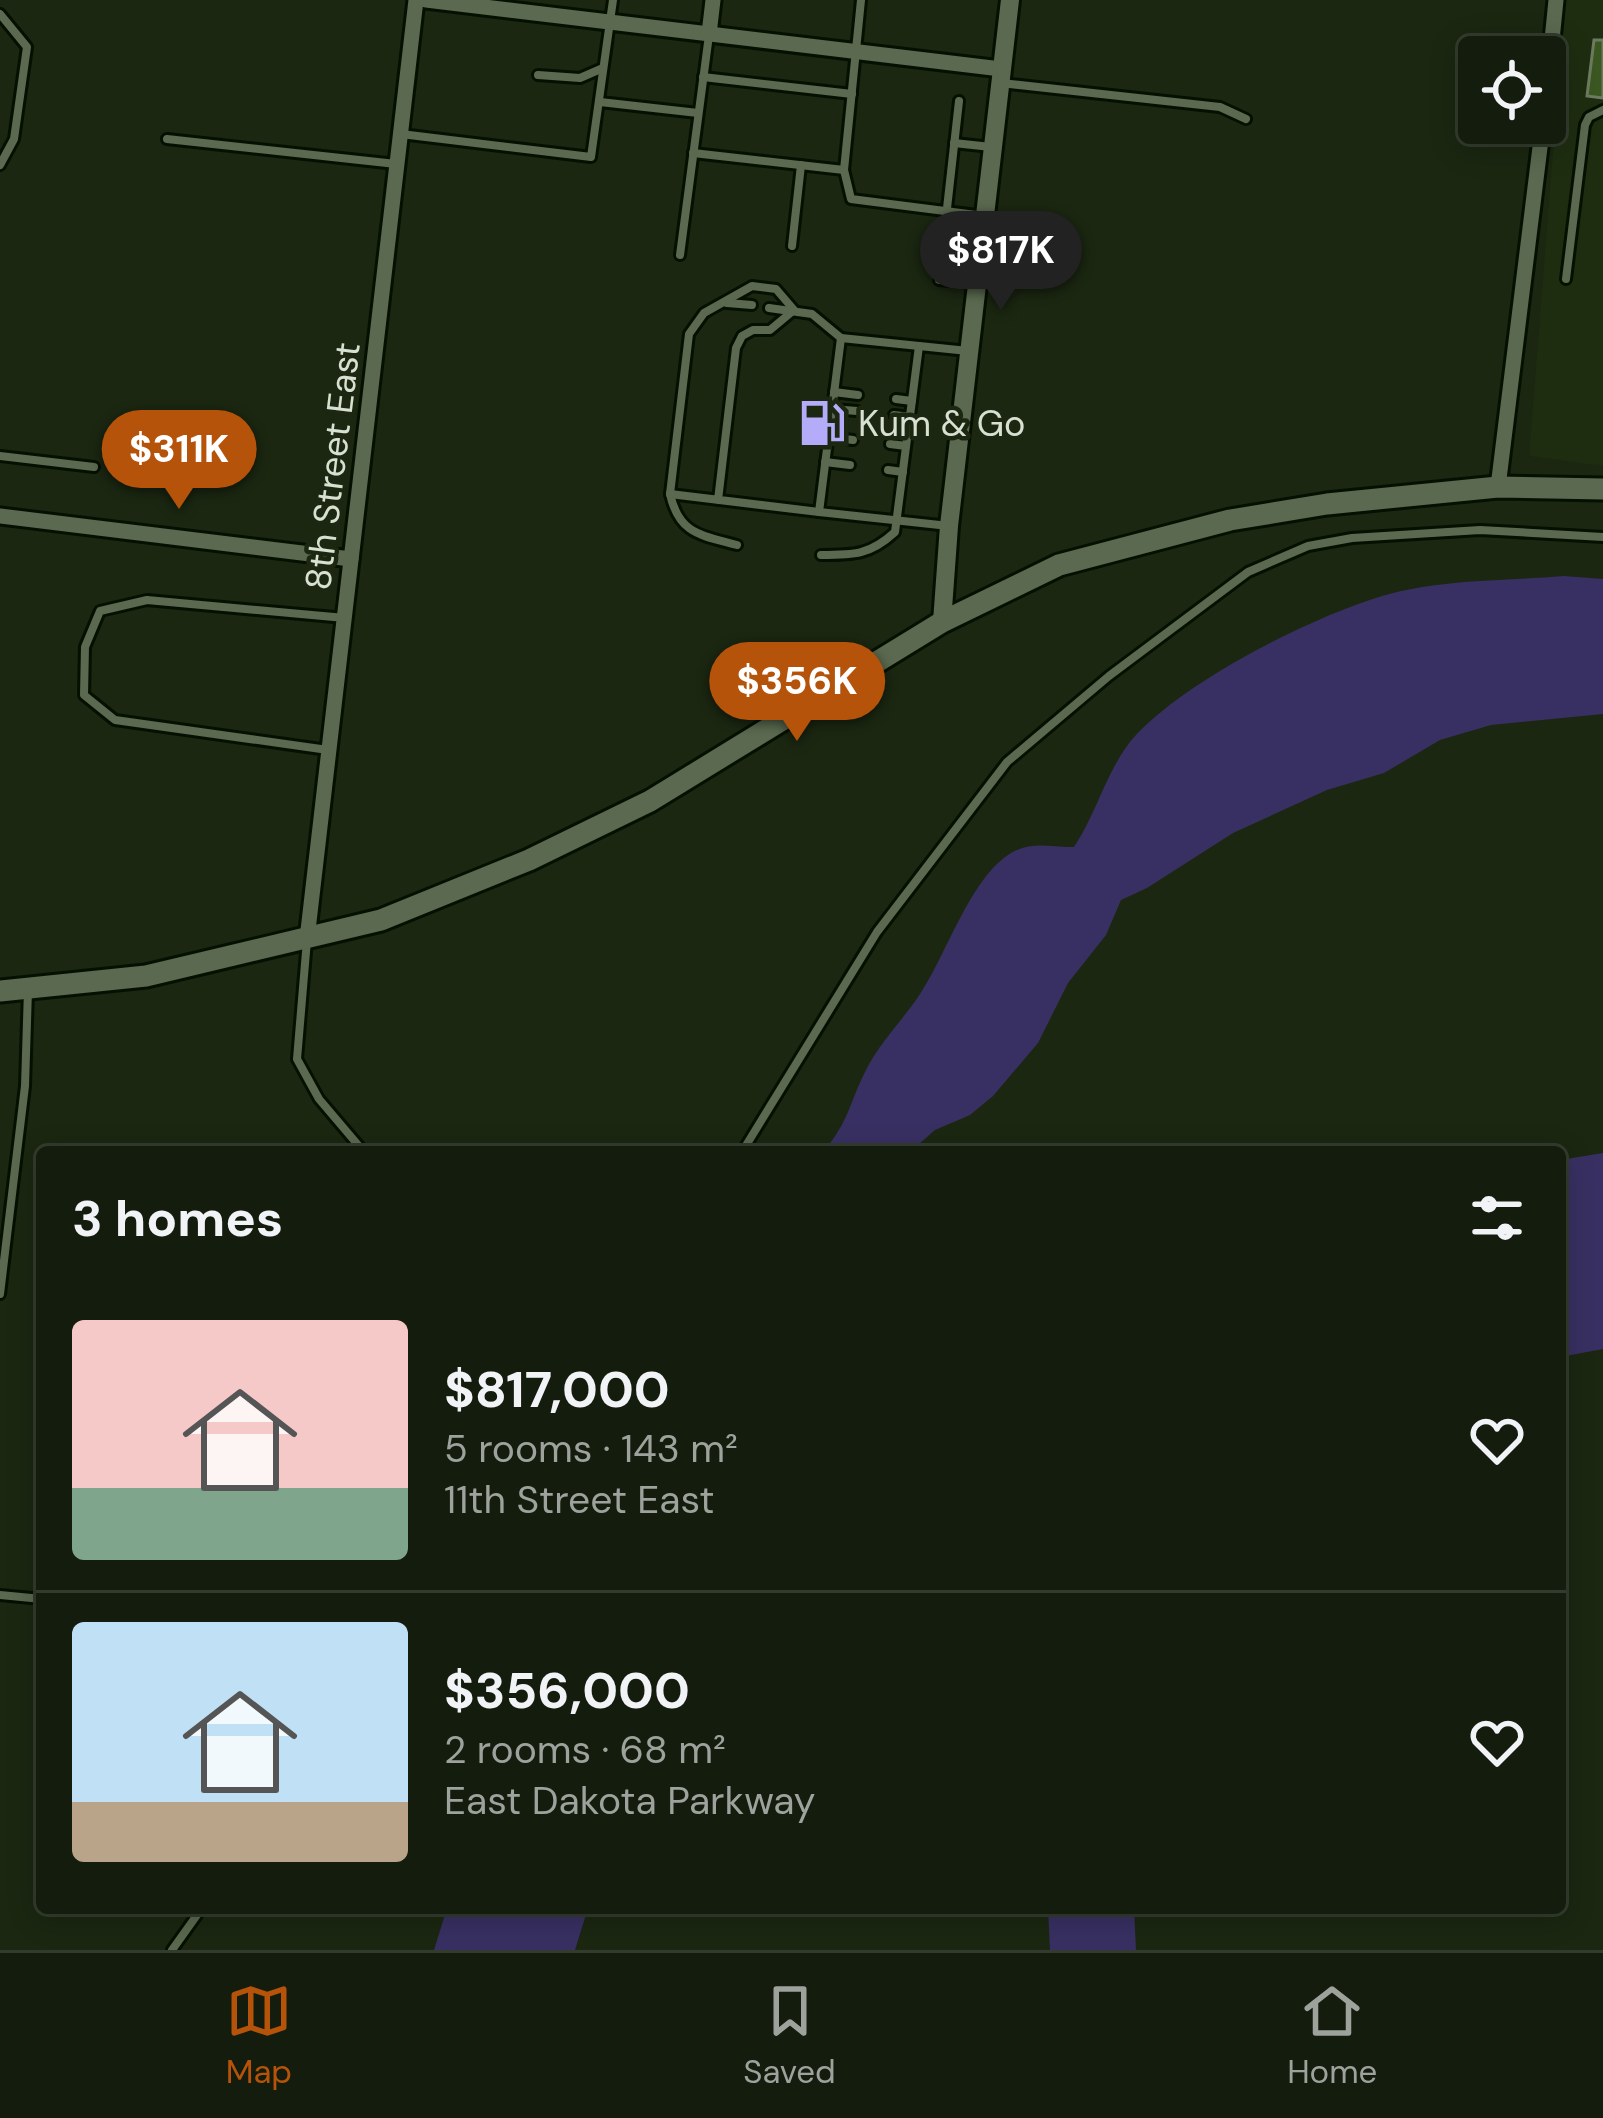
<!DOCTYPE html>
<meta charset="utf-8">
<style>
:root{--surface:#141d0d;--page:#212a1b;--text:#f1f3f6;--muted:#9da29d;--line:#333b2e;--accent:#b45309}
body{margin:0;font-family:"DM Sans",sans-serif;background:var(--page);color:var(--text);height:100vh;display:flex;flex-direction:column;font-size:45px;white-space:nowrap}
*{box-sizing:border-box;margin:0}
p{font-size:39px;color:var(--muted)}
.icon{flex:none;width:66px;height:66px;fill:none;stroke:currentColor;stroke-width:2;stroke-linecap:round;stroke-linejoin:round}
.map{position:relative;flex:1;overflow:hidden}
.panel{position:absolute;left:36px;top:1146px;width:1530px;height:768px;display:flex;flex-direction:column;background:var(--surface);border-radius:12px;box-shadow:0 6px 30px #0003,0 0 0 3px var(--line)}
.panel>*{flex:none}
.controls{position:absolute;left:1458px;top:36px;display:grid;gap:24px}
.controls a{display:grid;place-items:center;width:108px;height:108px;border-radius:12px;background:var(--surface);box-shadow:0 6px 30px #0003,0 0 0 3px var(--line);font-size:60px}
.price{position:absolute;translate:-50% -102px;padding:0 27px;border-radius:42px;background:var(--accent);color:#fff;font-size:39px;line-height:78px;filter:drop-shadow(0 3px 6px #0008)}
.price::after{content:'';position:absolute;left:50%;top:72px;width:36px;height:27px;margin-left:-18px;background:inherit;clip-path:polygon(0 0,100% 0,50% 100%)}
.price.selected{background:#222;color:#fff}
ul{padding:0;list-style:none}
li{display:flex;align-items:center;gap:36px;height:300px;padding:0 36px}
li+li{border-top:3px solid var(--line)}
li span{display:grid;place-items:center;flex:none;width:336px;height:240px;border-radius:12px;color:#555}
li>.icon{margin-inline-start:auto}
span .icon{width:144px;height:144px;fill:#fffc;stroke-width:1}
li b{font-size:51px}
h2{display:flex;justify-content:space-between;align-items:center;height:144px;padding:0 36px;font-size:51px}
.menu{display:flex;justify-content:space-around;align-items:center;height:168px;border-top:3px solid var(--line);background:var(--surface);font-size:33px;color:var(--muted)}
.menu a{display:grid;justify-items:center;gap:6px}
.menu .selected{color:var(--accent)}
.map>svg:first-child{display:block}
.built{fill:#1e2d10}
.water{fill:#383062}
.building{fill:#3a5621;stroke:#6c7a60;stroke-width:3}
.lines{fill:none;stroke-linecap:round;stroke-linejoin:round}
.service-casing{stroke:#061000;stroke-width:14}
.minor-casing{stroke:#061000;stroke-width:21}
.tertiary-casing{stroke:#061000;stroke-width:24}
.secondary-casing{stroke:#061000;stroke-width:27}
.service{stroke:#5a694f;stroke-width:8}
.minor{stroke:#5a694f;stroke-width:15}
.tertiary{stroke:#5a694f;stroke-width:18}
.secondary{stroke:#5a694f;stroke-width:21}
.labels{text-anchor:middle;stroke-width:9;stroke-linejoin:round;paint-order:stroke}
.poi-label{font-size:36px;fill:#d8e0d2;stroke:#1b2711;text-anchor:start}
.street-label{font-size:36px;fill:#d8e0d2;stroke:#1b2711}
</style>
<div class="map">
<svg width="1603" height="1950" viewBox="0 0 1603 1950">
<rect width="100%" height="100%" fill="#1b2711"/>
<polygon class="built" points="1565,0 1603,0 1603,466 1529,456"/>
<g class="water">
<path d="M 1564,576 L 1603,579 L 1603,714 L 1491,725 L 1440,740 L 1384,773 L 1327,790 L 1233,833 L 1147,888 L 1121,900 L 1106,935 L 1068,983 L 1038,1043 L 993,1096 L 970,1115 L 935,1130 L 910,1152 L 823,1152 C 850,1120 849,1103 866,1070 C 880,1042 903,1020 920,994 C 947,954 970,878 1011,853 C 1033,840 1053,848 1074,847 C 1097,813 1108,765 1136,735 C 1188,680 1309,618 1382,596 C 1439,579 1505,581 1564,576 Z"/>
<polygon points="1603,1153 1603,1349 1560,1357 1560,1160"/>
<polygon points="447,1908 588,1908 575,1950 434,1950"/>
<polygon points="1048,1908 1134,1908 1136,1950 1050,1950"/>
</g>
<polygon class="building" points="1594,40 1603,40 1603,98 1587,96"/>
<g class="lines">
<defs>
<g id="service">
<polyline points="861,0 844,170 851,199 984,216"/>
<polyline points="0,14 27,47 14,139 0,165"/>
<polyline points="538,75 580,78 603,68"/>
<polyline points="703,77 852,94"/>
<polyline points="1001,83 1220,107 1246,119"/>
<polyline points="959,101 939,280 973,283"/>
<polyline points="600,102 698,113"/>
<polyline points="401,134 591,157 613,0"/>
<polyline points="167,139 396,164"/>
<polyline points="954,143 991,147"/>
<polyline points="693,153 844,170"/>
<polyline points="792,246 801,165"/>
<polyline points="680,255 709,35"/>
<polyline points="1566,279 1585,125 1589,117 1603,110"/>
<polyline points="727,303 752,305"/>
<polyline points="769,308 812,314 841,338"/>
<polyline points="834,392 858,395"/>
<polyline points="896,399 912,401"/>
<polyline points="832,409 857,411"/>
<polyline points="894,415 910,417"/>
<polyline points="828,437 853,440"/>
<polyline points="890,444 906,446"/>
<polyline points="0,456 94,467"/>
<polyline points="825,462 850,465"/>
<polyline points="888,470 903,472"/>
<path d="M 670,494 C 679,534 700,535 737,545"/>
<polyline points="718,500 736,348 742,336 753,330 770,330 794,310 776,289 752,286 704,313 689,334 670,494 819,512"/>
<polyline points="949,526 819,512 841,338 968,351"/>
<path d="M 821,555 C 854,555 870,555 895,532 L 919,346"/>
<polyline points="328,750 115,720 84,695 85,647 100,611 147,600 345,618"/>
<polyline points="307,940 297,1059 319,1099 364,1152"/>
<polyline points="742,1152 877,932 1007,762 1109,676 1248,572 1308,546 1352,538 1480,530 1603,537"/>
<polyline points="0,1294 25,1086 28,990"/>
<polyline points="0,1595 42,1599"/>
<polyline points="172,1950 202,1908"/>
</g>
<g id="minor">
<polyline points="426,0 1001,69"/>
<polyline points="709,34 713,0"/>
<polyline points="1545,110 1556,0"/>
<polyline points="1498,487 1543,123"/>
<polyline points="0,516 351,559"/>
<polyline points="307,939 416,0"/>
</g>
<polyline id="tertiary" points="942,622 949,526 1010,0"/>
<polyline id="secondary" points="0,991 146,976 381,920 529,860 650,801 942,622 1059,565 1230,520 1327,504 1498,487 1603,489"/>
</defs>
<use href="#service" class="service-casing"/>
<use href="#minor" class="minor-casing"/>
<use href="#tertiary" class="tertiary-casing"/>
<use href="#secondary" class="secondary-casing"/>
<use href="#service" class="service"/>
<use href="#minor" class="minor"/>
<use href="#tertiary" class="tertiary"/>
<use href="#secondary" class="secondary"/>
</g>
<defs>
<symbol id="fuel-bare" viewBox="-9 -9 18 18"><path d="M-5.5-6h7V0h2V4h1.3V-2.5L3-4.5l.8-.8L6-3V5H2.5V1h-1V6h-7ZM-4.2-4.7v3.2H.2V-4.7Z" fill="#b4acf9" stroke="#1b2711" stroke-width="2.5" paint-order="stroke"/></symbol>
</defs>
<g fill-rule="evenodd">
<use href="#fuel-bare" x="789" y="390" width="66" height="66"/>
</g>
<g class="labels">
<g class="poi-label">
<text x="858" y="436">Kum &amp; Go</text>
</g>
<g class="street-label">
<text transform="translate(332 466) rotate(-83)" y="13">8th Street East</text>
</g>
</g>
</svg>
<div class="controls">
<a><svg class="icon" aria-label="locate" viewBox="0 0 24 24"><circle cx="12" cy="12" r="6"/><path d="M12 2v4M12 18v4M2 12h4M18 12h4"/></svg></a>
</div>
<b class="price selected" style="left:1001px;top:313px">$817K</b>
<b class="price" style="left:179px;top:512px">$311K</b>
<b class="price" style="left:797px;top:744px">$356K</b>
<section class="panel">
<h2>3 homes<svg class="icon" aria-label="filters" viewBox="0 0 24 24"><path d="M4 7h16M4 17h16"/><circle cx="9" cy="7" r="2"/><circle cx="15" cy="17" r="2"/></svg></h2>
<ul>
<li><span style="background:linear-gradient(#f6c9c9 70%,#7fa58c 0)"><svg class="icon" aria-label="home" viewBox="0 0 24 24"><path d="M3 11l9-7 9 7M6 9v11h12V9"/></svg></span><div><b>$817,000</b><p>5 rooms · 143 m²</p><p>11th Street East</p></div><svg class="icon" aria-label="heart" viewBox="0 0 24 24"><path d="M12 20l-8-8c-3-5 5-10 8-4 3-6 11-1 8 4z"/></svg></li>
<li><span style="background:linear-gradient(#bfe0f5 75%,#b9a48a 0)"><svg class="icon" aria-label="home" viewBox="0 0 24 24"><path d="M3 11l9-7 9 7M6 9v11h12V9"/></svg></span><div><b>$356,000</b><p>2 rooms · 68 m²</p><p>East Dakota Parkway</p></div><svg class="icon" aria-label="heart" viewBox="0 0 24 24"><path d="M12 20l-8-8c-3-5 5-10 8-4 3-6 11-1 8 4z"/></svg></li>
</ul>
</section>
</div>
<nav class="menu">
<a class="selected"><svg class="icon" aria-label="map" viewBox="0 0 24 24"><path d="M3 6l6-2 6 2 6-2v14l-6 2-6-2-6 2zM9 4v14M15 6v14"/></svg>Map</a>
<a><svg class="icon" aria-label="saved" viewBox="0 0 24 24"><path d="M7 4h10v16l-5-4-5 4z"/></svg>Saved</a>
<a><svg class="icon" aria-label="home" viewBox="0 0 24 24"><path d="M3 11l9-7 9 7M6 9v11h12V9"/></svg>Home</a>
</nav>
